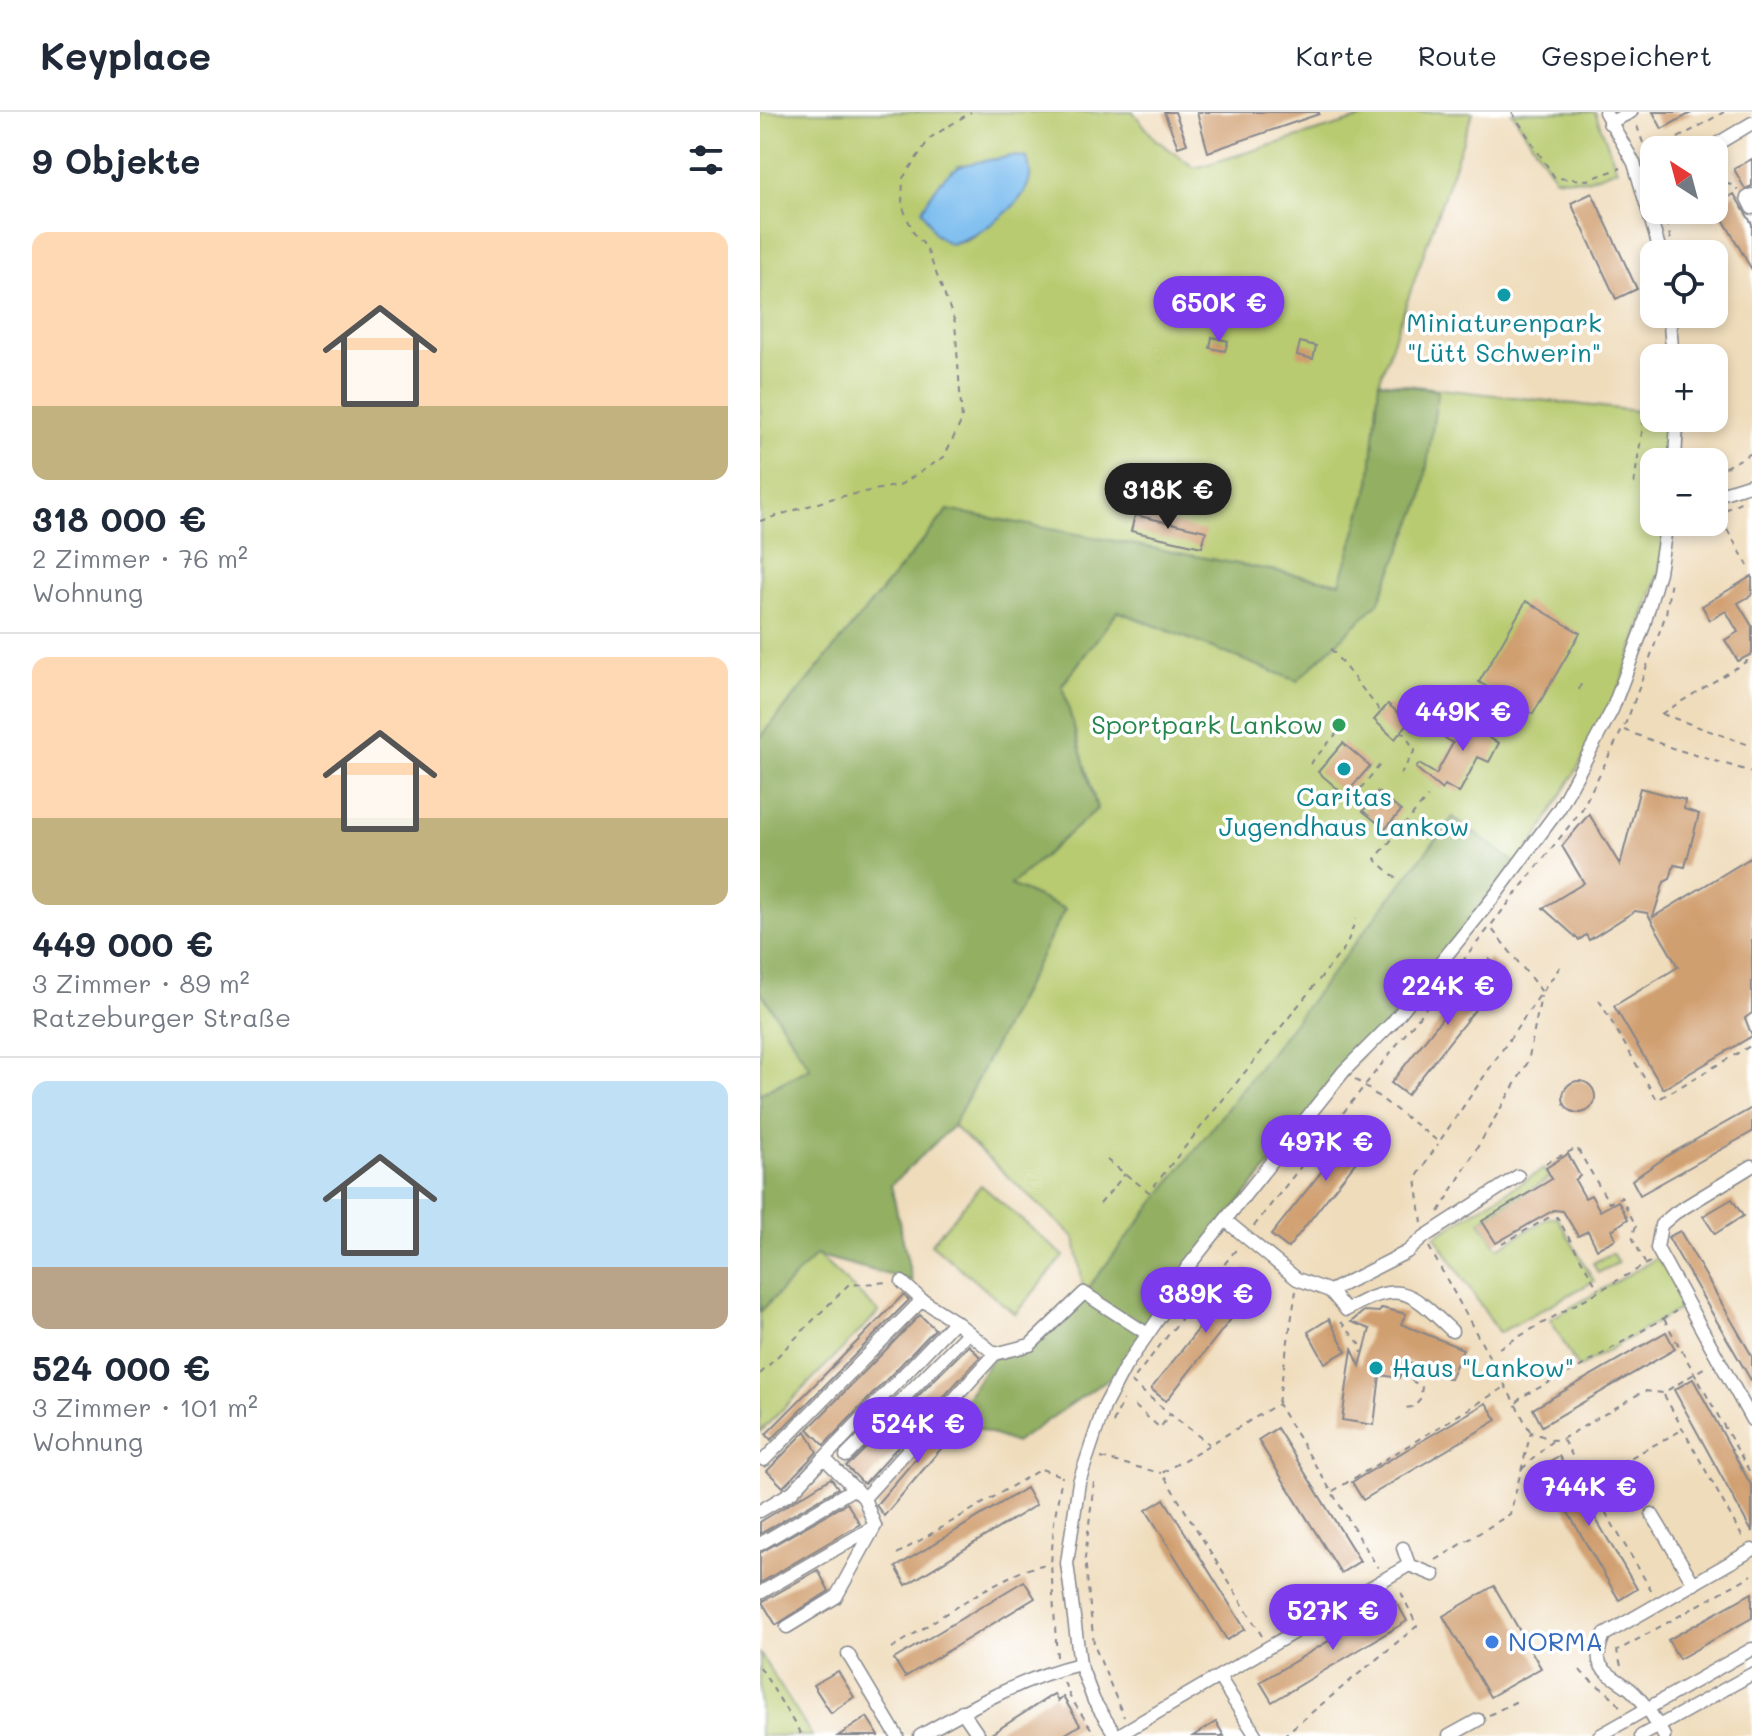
<!DOCTYPE html>
<html lang="de">
<meta charset="utf-8">
<style>
:root{--surface:#fff;--page:#f6f6f7;--text:#1f2937;--muted:#747a83;--line:#e0e1e3;--accent:#7c3aed}
body{margin:0;font-family:Mali,sans-serif;background:var(--page);color:var(--text);height:100vh;display:flex;flex-direction:column;font-size:30px;white-space:nowrap}
*{box-sizing:border-box;margin:0}
p{font-size:26px;color:var(--muted)}
.icon{flex:none;width:44px;height:44px;fill:none;stroke:currentColor;stroke-width:2;stroke-linecap:round;stroke-linejoin:round}
.map{position:relative;flex:1;overflow:hidden}
.drawer{display:flex;flex-direction:column;background:var(--surface);width:760px}
.drawer>*{flex:none}
.needle{width:52px;rotate:324deg}
.tools{position:absolute;left:880px;top:24px;display:grid;gap:16px}
.tools a{display:grid;place-items:center;width:88px;height:88px;border-radius:16px;background:var(--surface);box-shadow:0 4px 12px #0003;font-size:40px}
.price{position:absolute;translate:-50% -68px;padding:0 18px;border-radius:28px;background:var(--accent);color:#fff;font-size:26px;line-height:52px;filter:drop-shadow(0 2px 4px #0008)}
.price::after{content:'';position:absolute;left:50%;top:48px;width:24px;height:18px;margin-left:-12px;background:inherit;clip-path:polygon(0 0,100% 0,50% 100%)}
.price.current{background:#222;color:#fff}
ul{padding:0;list-style:none}
li{display:grid;align-content:center;gap:16px;height:424px;padding:0 32px}
li+li{border-top:2px solid var(--line)}
li span{display:grid;place-items:center;height:248px;border-radius:16px;color:#555}
li>.icon{margin-inline-start:auto}
span .icon{width:144px;height:144px;fill:#fffc;stroke-width:1}
li b{font-size:34px}
h2{display:flex;justify-content:space-between;align-items:center;height:96px;padding:0 32px;font-size:34px}
header{display:flex;align-items:center;gap:48px;box-sizing:border-box;height:112px;padding:0 40px;background:var(--surface);border-bottom:2px solid var(--line)}
header strong{font-size:38px}
nav{display:flex;gap:44px;margin-inline-start:auto;font-size:28px}
main{display:flex;flex:1;min-height:0}
.map>svg:first-child{display:block}
.green{fill:#b8cb6f;stroke:#6a7d66;stroke-width:2;fill-rule:evenodd}
.forest{fill:#92af62;stroke:#566f60;stroke-width:2}
.water{fill:#79bcef;stroke:#4a76a6;stroke-width:2}
.building{fill:#d09f6f}
.lines{fill:none;stroke-linecap:round;stroke-linejoin:round}
.minor-casing{stroke:#85868c;stroke-width:15}
.path{stroke:#85868c;stroke-width:2;stroke-dasharray:6 6;stroke-linecap:butt}
.minor{stroke:#fff;stroke-width:12}
.culture-dot{fill:#0f9aa8;stroke:#fff;stroke-width:3}
.leisure-dot{fill:#2e9e5b;stroke:#fff;stroke-width:3}
.shop-dot{fill:#3f7fe0;stroke:#fff;stroke-width:3}
.labels{text-anchor:middle;stroke-width:7;stroke-linejoin:round;paint-order:stroke}
.culture-label{font-size:26px;fill:#0d838f;stroke:#fff}
.leisure-label{font-size:26px;fill:#27864d;stroke:#fff;text-anchor:end}
.shop-label{font-size:26px;fill:#366cbe;stroke:#fff;text-anchor:start}
</style>
<header>
<strong>Keyplace</strong>
<nav><a>Karte</a><a>Route</a><a>Gespeichert</a></nav>
</header>
<main>
<section class="drawer">
<h2>9 Objekte<svg class="icon" aria-label="filters" viewBox="0 0 24 24"><path d="M4 7h16M4 17h16"/><circle cx="9" cy="7" r="2"/><circle cx="15" cy="17" r="2"/></svg></h2>
<ul>
<li><span style="background:linear-gradient(#ffd9b3 70%,#c2b280 0)"><svg class="icon" aria-label="home" viewBox="0 0 24 24"><path d="M3 11l9-7 9 7M6 9v11h12V9"/></svg></span><div><b>318 000 €</b><p>2 Zimmer · 76 m²</p><p>Wohnung</p></div></li>
<li><span style="background:linear-gradient(#ffd9b3 65%,#c2b280 0)"><svg class="icon" aria-label="home" viewBox="0 0 24 24"><path d="M3 11l9-7 9 7M6 9v11h12V9"/></svg></span><div><b>449 000 €</b><p>3 Zimmer · 89 m²</p><p>Ratzeburger Straße</p></div></li>
<li><span style="background:linear-gradient(#bfe0f5 75%,#b9a48a 0)"><svg class="icon" aria-label="home" viewBox="0 0 24 24"><path d="M3 11l9-7 9 7M6 9v11h12V9"/></svg></span><div><b>524 000 €</b><p>3 Zimmer · 101 m²</p><p>Wohnung</p></div></li>
</ul>
</section>
<div class="map">
<svg width="992" height="1624" viewBox="0 0 992 1624">
<rect width="100%" height="100%" fill="#fff"/>
<filter id="ink" filterUnits="userSpaceOnUse"><feTurbulence type="fractalNoise" baseFrequency=".0125" numOctaves="2"/><feDisplacementMap in="SourceGraphic" scale="16" xChannelSelector="R" yChannelSelector="G"/><feConvolveMatrix kernelMatrix="1 2 1 2 8 2 1 2 1" color-interpolation-filters="sRGB"/></filter>
<filter id="wash" filterUnits="userSpaceOnUse"><feTurbulence type="fractalNoise" baseFrequency=".006" numOctaves="4" result="noise"/><feDisplacementMap in="SourceGraphic" scale="32" xChannelSelector="R" yChannelSelector="G"/><feGaussianBlur stdDeviation="1.8" result="paint"/><feColorMatrix in="noise" values="0 0 0 0 0 0 0 0 0 0 0 0 0 0 0 0 0 1.4 0 .05"/><feComposite in="paint" operator="in"/></filter>
<g filter="url(#wash)">
<rect width="100%" height="100%" fill="#efdcbb"/>
<g class="green">
<path d="M 0,0 L 373,0 L 395,27 L 435,56 L 622,0 L 713,0 L 619,270 L 894,301 L 894,306 L 917,306 L 915,350 L 894,350 L 894,410 L 907,410 L 899,460 L 852,598 L 770,737 L 324,1181 L 315,1126 L 193,1014 L 305,797 L 250,773 L 337,697 L 302,574 L 357,499 L 537,568 L 188,398 L 0,626 ZM 253,44 L 267,46 L 226,116 L 207,128 L 190,132 L 175,122 L 198,54 Z"/>
<polygon points="752,0 835,0 857,57 827,68 795,66"/>
<polygon points="0,878 50,956 0,982"/>
<polygon points="784,1057 789,1066 720,1109 738,1136 788,1106 797,1105 834,1169 739,1221 675,1124"/>
<polygon points="221,1073 304,1144 255,1202 171,1132"/>
<polygon points="852,1141 858,1151 838,1161 833,1151"/>
<polygon points="56,1142 119,1200 0,1320 0,1200"/>
<polygon points="901,1144 928,1192 818,1256 790,1207"/>
<polygon points="0,1542 2,1545 52,1624 0,1624"/>
</g>
<g class="forest">
<polygon points="619,270 678,278 662,388 618,491 537,569 358,499 302,573 337,697 251,773 305,797 193,1014 131,1073 152,1169 56,1143 0,1200 0,982 50,956 0,878 0,626 188,398 580,471 610,371"/>
<polygon points="693,705 758,753 465,1108 365,1255 255,1331 203,1311 195,1303 235,1242 270,1233 324,1181"/>
</g>
<path class="water" d="M 253,44 L 267,46 C 268,51 271,59 270,65 C 265,95 217,125 190,132 L 175,122 L 162,98 C 190,47 200,54 253,44 Z"/>
<g id="blocks">
<g class="building">
<polygon points="404,0 415,0 427,32 418,35"/>
<polygon points="437,0 559,0 559,2 448,40"/>
<polygon points="893,0 933,0 902,17"/>
<polygon points="992,47 992,74 985,77 974,57"/>
<polygon points="832,81 877,177 856,187 811,91"/>
<polygon points="974,82 992,112 992,158 955,93"/>
<polygon points="452,225 468,229 465,239 450,236"/>
<polygon points="540,230 556,234 553,247 537,243"/>
<polygon points="375,403 446,419 442,435 371,419"/>
<polygon points="992,464 992,483 978,491 992,514 992,542 978,549 965,528 978,520 966,499 950,508 942,494"/>
<polygon points="766,489 820,521 773,602 719,570"/>
<polygon points="628,592 649,610 635,627 614,608"/>
<polygon points="711,601 734,615 729,626 739,631 729,650 718,645 699,681 685,673 682,678 656,656 659,652 676,662 693,631 685,626 695,607 704,613"/>
<polygon points="583,631 610,654 585,683 558,660"/>
<polygon points="880,676 925,688 924,697 939,702 925,755 914,753 910,767 904,770 893,805 992,745 992,901 985,906 992,924 903,977 854,894 918,855 887,801 875,799 829,828 826,823 819,828 783,796 824,771 802,734 829,702 860,753"/>
<polygon points="618,680 641,699 625,717 603,699"/>
<polygon points="729,847 745,860 647,983 631,971"/>
<circle cx="819" cy="985" r="16"/>
<polygon points="992,996 992,1020 880,1083 872,1068 912,1041"/>
<polygon points="605,1005 621,1018 528,1136 511,1123"/>
<polygon points="808,1042 820,1064 815,1068 825,1086 831,1083 840,1099 858,1089 868,1107 852,1118 856,1127 837,1137 828,1119 818,1124 803,1099 794,1098 736,1131 722,1109 792,1067 786,1056"/>
<polygon points="972,1087 983,1104 955,1122 943,1104"/>
<polygon points="920,1119 992,1244 992,1270 908,1125"/>
<polygon points="486,1157 501,1169 406,1289 391,1277"/>
<polygon points="143,1183 149,1188 11,1328 6,1322"/>
<polygon points="622,1196 646,1202 641,1212 703,1237 690,1267 646,1249 639,1266 620,1263 614,1313 582,1308 592,1237 600,1254 610,1217 591,1210 604,1199 619,1200"/>
<polygon points="160,1203 175,1217 64,1333 48,1317"/>
<polygon points="569,1207 586,1239 565,1251 548,1220"/>
<polygon points="906,1220 915,1237 782,1314 773,1297"/>
<polygon points="209,1233 220,1245 104,1372 86,1354 92,1350"/>
<polygon points="933,1267 992,1375 992,1420 914,1278"/>
<polygon points="726,1291 737,1308 603,1388 592,1370"/>
<polygon points="193,1303 202,1312 124,1404 116,1393"/>
<polygon points="517,1316 600,1449 581,1461 498,1328"/>
<polygon points="46,1319 57,1340 23,1375 7,1359"/>
<polygon points="799,1344 877,1477 859,1488 781,1354"/>
<polygon points="71,1366 78,1376 0,1422 0,1410"/>
<polygon points="266,1376 276,1393 146,1473 136,1455"/>
<polygon points="404,1387 485,1517 467,1528 386,1398"/>
<polygon points="87,1391 100,1412 0,1471 0,1441"/>
<polygon points="58,1458 69,1479 16,1513 2,1490"/>
<polygon points="264,1469 275,1486 145,1565 134,1547"/>
<polygon points="734,1474 781,1556 730,1585 683,1504"/>
<polygon points="992,1481 992,1506 919,1547 908,1528"/>
<polygon points="636,1489 647,1509 512,1590 500,1570"/>
<polygon points="78,1559 94,1585 71,1601 53,1573"/>
<polygon points="294,1582 298,1589 303,1585 320,1613 302,1624 228,1624"/>
<polygon points="107,1605 119,1624 78,1624"/>
<polygon points="456,1610 464,1624 433,1624"/>
</g>
</g>
</g>
<g filter="url(#ink)">
<use href="#blocks" fill-opacity="0" stroke="#85868c" stroke-width="2"/>
<g class="lines">
<defs>
<g id="minor">
<polyline points="845,0 874,51 901,142"/>
<polyline points="849,11 871,0"/>
<polyline points="947,38 992,11"/>
<polyline points="992,83 987,86 992,96"/>
<polyline points="909,202 913,246"/>
<polyline points="915,350 917,306"/>
<polyline points="954,384 992,372"/>
<polyline points="992,1054 915,1101 901,1113 897,1136 992,1308"/>
<polyline points="465,1108 537,1167 570,1179 647,1140 664,1125 758,1064"/>
<path d="M 570,1179 L 586,1198 C 641,1167 650,1179 692,1219"/>
<polyline points="235,1242 270,1233 324,1181 386,1221"/>
<polyline points="86,1344 209,1220"/>
<polyline points="64,1346 195,1209"/>
<polyline points="4,1348 162,1188"/>
<polyline points="104,1386 235,1242 195,1209 162,1188 142,1170"/>
<polyline points="0,1399 32,1380 64,1346 104,1386 115,1414"/>
<polyline points="892,1402 934,1472"/>
<polyline points="0,1432 95,1376"/>
<polyline points="643,1436 649,1453 674,1463"/>
<polyline points="0,1481 115,1414 76,1485 27,1515"/>
<polyline points="88,1542 137,1624"/>
<polyline points="459,1565 496,1624"/>
<polyline points="202,1599 219,1624"/>
<path d="M 160,1624 C 209,1596 264,1565 320,1552"/>
<polyline points="356,1624 334,1589 320,1552 307,1451 319,1370 344,1295 365,1255 401,1203 426,1157 584,959 632,911 736,782 799,697 852,598 883,516 899,460 907,410"/>
<polyline points="357,1624 649,1453"/>
<polyline points="689,1624 718,1608"/>
<polyline points="839,1624 992,1537"/>
<polyline points="881,1624 992,1562"/>
<path d="M 904,1624 C 895,1607 885,1590 870,1577 C 847,1559 829,1558 844,1523 L 992,1438"/>
</g>
</defs>
<use href="#minor" class="minor-casing"/>
<g class="path">
<polyline points="752,0 795,66 827,68 861,56"/>
<polyline points="877,14 894,62"/>
<polyline points="897,38 964,0"/>
<polyline points="885,45 894,40"/>
<polyline points="954,69 972,73 978,78"/>
<polyline points="904,98 911,129"/>
<polyline points="954,361 992,341"/>
<polyline points="874,372 885,300"/>
<polyline points="955,397 989,455"/>
<polyline points="954,404 984,388"/>
<polyline points="0,409 74,386 140,373 184,345 202,308 195,210 166,135 153,120 142,93 143,66 170,26 211,0"/>
<polyline points="571,537 621,600"/>
<polyline points="819,578 821,572"/>
<polyline points="901,602 992,546"/>
<polyline points="902,602 992,634"/>
<polyline points="864,618 912,636 992,660"/>
<polyline points="550,652 583,614"/>
<polyline points="640,663 655,638 642,619"/>
<polyline points="593,686 623,649"/>
<polyline points="636,766 615,747 668,685"/>
<polyline points="783,879 802,852"/>
<polyline points="839,888 897,988 992,933"/>
<polyline points="595,967 679,1030 782,880 731,816"/>
<polyline points="347,1048 389,1080 586,834 596,807"/>
<polyline points="786,1051 817,1036 849,1091 861,1085 876,1114 872,1125 885,1151"/>
<polyline points="340,1092 365,1062"/>
<polyline points="679,1100 768,950 781,884"/>
<polyline points="662,1111 656,1066 678,1032"/>
<polyline points="494,1114 821,699 868,606 906,502 911,468"/>
<polyline points="742,1132 788,1106 797,1105 838,1177"/>
<polyline points="669,1135 770,1319"/>
<polyline points="904,1207 992,1364"/>
<polyline points="581,1210 600,1232 602,1241"/>
<polyline points="739,1236 890,1150"/>
<polyline points="0,1262 88,1173 129,1170"/>
<polyline points="641,1262 662,1275 660,1287 653,1295 643,1296"/>
<polyline points="375,1265 478,1135"/>
<polyline points="371,1270 409,1301"/>
<polyline points="904,1283 984,1428"/>
<polyline points="518,1291 536,1179"/>
<polyline points="757,1291 761,1285 818,1256 916,1199"/>
<polyline points="375,1294 400,1316 410,1302 449,1332"/>
<polyline points="353,1311 363,1288"/>
<polyline points="803,1328 893,1481"/>
<polyline points="341,1346 401,1361"/>
<polyline points="762,1357 792,1329"/>
<polyline points="829,1368 922,1318"/>
<polyline points="334,1370 325,1446 334,1533 364,1605"/>
<polyline points="573,1379 745,1275"/>
<polyline points="137,1442 281,1357 302,1364"/>
<polyline points="676,1448 750,1402 771,1320 793,1328 802,1327 884,1279 903,1281 947,1254"/>
<polyline points="502,1524 402,1361 518,1292 618,1456"/>
<path d="M 132,1536 C 169,1514 250,1454 290,1452"/>
<polyline points="297,1545 291,1452 294,1410 302,1364"/>
<polyline points="861,1554 857,1539 992,1463"/>
<polyline points="0,1555 42,1624"/>
<path d="M 820,1558 C 832,1574 852,1578 861,1597"/>
<polyline points="304,1570 310,1585 336,1624"/>
<polyline points="729,1603 755,1590 761,1591"/>
<polyline points="523,1624 657,1514 639,1476"/>
</g>
<use href="#minor" class="minor"/>
</g>
</g>
<g class="culture-dot">
<circle cx="744" cy="183" r="8"/>
<circle cx="584" cy="657" r="8"/>
<circle cx="616" cy="1256" r="8"/>
</g>
<circle class="leisure-dot" cx="579" cy="613" r="8"/>
<circle class="shop-dot" cx="732" cy="1530" r="8"/>
<g class="labels">
<g class="culture-label">
<text x="744" y="220">Miniaturenpark<tspan x="744" dy="30">"Lütt Schwerin"</tspan></text>
<text x="584" y="694">Caritas<tspan x="584" dy="30">Jugendhaus Lankow</tspan></text>
<text x="632" y="1265" text-anchor="start">Haus "Lankow"</text>
</g>
<g class="leisure-label">
<text x="563" y="622">Sportpark Lankow</text>
</g>
<g class="shop-label">
<text x="748" y="1539">NORMA</text>
</g>
</g>
</svg>
<div class="tools">
<a><svg class="needle" viewBox="-14 -14 28 28"><path d="M0-13l5 13h-10z" fill="#e53935"/><path d="M0 13l5-13h-10z" fill="#747a83"/></svg></a>
<a><svg class="icon" aria-label="locate" viewBox="0 0 24 24"><circle cx="12" cy="12" r="6"/><path d="M12 2v4M12 18v4M2 12h4M18 12h4"/></svg></a>
<a>+</a>
<a>−</a>
</div>
<b class="price" style="left:459px;top:232px">650K €</b>
<b class="price current" style="left:408px;top:419px">318K €</b>
<b class="price" style="left:703px;top:641px">449K €</b>
<b class="price" style="left:688px;top:915px">224K €</b>
<b class="price" style="left:566px;top:1071px">497K €</b>
<b class="price" style="left:446px;top:1223px">389K €</b>
<b class="price" style="left:158px;top:1353px">524K €</b>
<b class="price" style="left:829px;top:1416px">744K €</b>
<b class="price" style="left:573px;top:1540px">527K €</b>
</div>
</main>
